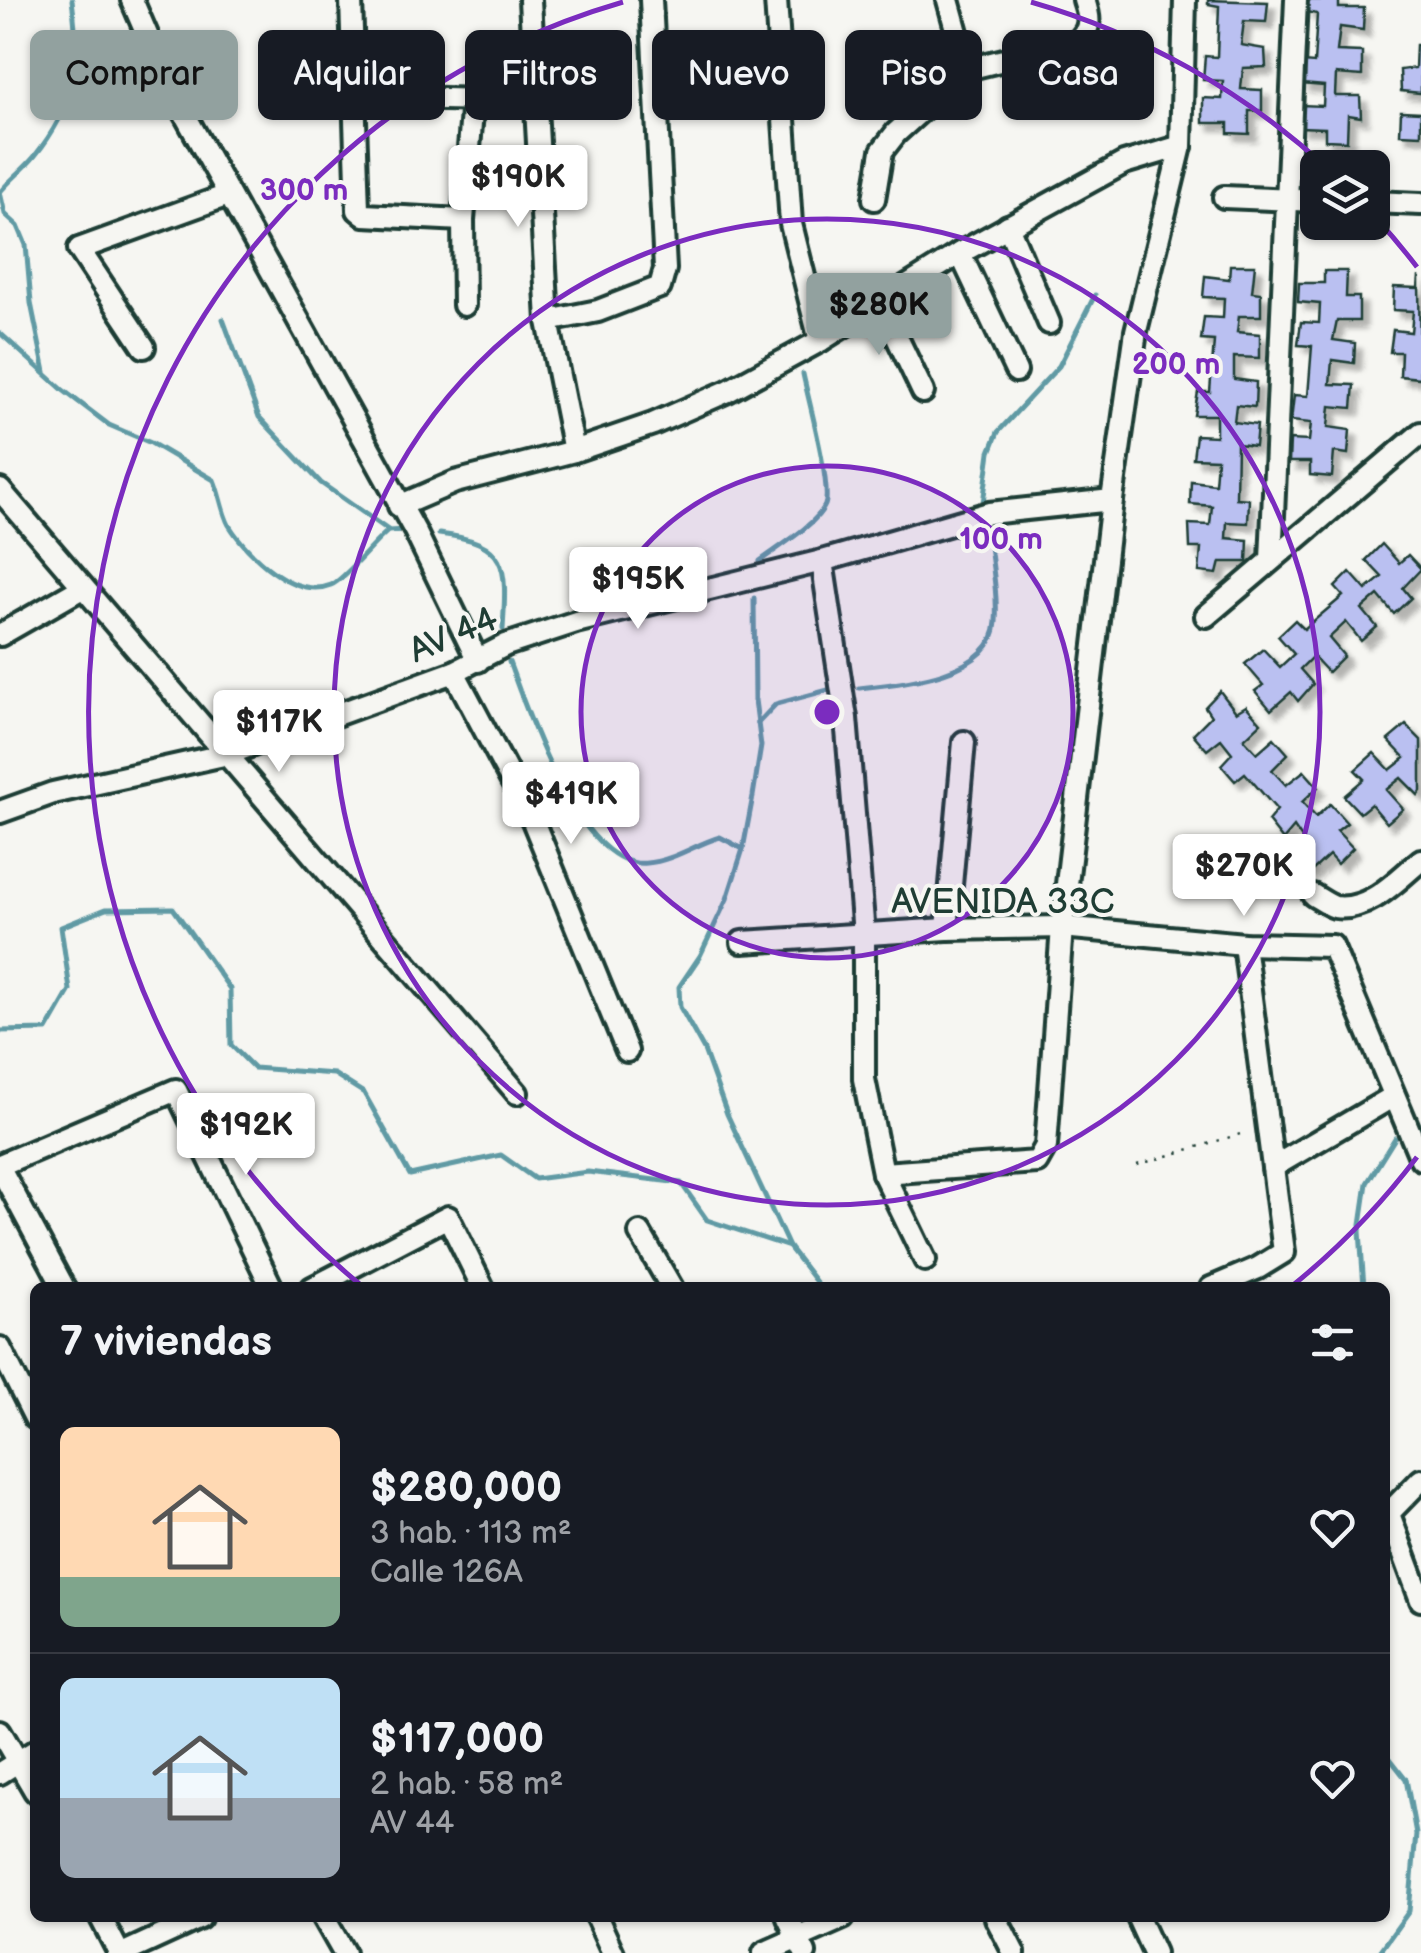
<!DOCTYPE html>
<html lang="es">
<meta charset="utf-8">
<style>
:root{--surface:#171b24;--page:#20242c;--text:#f1f3f6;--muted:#9ea1a6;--line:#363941;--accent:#92a19f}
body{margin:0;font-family:"Balsamiq Sans",sans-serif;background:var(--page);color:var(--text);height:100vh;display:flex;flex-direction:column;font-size:38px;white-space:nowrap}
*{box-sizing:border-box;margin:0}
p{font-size:32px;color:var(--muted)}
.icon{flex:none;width:55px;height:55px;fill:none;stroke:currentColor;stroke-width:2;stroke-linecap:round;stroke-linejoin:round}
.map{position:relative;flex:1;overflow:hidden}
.drawer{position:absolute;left:30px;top:1282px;width:1360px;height:640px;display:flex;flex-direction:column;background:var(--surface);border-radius:15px;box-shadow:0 2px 8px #0004}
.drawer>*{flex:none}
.top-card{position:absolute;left:30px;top:30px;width:1362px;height:90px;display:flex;gap:20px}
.buttons{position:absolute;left:1300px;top:150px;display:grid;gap:20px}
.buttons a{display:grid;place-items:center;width:90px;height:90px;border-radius:15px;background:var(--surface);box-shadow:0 2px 8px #0004;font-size:50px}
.price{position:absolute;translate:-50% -85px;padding:0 22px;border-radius:10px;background:#fff;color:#222;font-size:32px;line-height:65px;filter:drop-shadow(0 2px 5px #0008)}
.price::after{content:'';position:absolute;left:50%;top:60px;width:30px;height:22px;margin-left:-15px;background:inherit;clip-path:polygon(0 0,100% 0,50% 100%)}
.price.selected{background:var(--accent);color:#111}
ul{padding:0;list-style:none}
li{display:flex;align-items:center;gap:30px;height:250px;padding:0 30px}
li+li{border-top:2px solid var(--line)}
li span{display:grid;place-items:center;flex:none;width:280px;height:200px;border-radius:15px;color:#555}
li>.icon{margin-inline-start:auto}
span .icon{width:120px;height:120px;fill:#fffc;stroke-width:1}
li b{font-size:42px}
h2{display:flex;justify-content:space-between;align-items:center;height:120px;padding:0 30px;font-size:42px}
.chip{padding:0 35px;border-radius:15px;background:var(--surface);box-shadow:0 2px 8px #0004;font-size:35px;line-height:90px}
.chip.selected{background:var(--accent);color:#111}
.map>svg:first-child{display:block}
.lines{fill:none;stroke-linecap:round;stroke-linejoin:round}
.stream{stroke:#619aa4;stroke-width:5}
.building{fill:#bac0f1;stroke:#1f3d34;stroke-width:2.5;filter:url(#shadow)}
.minor-casing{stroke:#1f3d34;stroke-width:28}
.path{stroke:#1f3d34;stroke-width:2.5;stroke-dasharray:2.5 8;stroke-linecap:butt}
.minor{stroke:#f6f6f2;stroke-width:20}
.ring{fill:none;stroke:#7b2cbf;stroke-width:5}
.labels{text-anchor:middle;stroke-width:8;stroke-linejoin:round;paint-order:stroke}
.street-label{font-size:35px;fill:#1f3d34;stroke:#f6f6f2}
.centre{fill:#7b2cbf;stroke:#f6f6f2;stroke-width:5}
.ring-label{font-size:30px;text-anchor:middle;font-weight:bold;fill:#7b2cbf;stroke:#f6f6f2;stroke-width:8;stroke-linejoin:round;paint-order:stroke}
</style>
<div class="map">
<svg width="1421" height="1953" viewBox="0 0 1421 1953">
<defs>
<filter id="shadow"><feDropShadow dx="7" dy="7" stdDeviation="2.5" flood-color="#0004"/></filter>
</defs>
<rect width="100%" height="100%" fill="#f6f6f2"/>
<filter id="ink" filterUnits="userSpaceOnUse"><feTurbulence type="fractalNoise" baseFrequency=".01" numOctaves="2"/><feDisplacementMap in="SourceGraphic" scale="20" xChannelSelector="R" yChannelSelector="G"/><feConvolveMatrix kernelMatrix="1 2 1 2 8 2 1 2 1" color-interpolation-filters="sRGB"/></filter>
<g filter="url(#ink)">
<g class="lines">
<g class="stream">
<polyline points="223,319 259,417 321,483 388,530"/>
<path d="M 0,333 L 63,390 L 109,425 L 151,443 L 214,480 C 220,494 222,512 229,525 C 247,554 294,600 331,585 C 344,580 374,542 388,531 L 405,530"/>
<path d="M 45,372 L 31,303 L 26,245 L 18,226 L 5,214 L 0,192 C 11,179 23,170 34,157 C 76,105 81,65 72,0"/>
<polyline points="983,503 990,452 998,432 1059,366 1095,295"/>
<path d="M 439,534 C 509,542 507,566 503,629"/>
<path d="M 760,561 C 777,548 817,524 825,505 C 832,487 808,398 803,374"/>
<polyline points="754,598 755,700 761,746 753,796 743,849 727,899 700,956 679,987 680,1007 704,1050 727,1114 789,1247 816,1282 816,1288"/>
<path d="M 509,662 C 527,711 580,871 647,863 C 673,861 696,844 720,837 L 743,849"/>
<path d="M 859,688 C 900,684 993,676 996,622 C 998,592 991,559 988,529"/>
<polyline points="758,723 776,704 832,689"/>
<polyline points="0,1031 47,1030 70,990 61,927 106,909 173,908 230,989 231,1045 254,1068 334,1074 364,1093 410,1175 501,1155 535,1179 588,1172 681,1183 707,1220 789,1247"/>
<polyline points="1364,1288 1360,1231 1367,1183 1395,1138"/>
<polyline points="1379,1953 1409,1911 1416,1834 1406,1779 1385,1752"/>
</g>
</g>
<g class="building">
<polygon points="1208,0 1268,2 1266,22 1244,21 1241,45 1265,49 1266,67 1243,68 1241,89 1262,90 1262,111 1249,111 1249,134 1228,133 1228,123 1203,123 1203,98 1222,99 1223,81 1203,80 1205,56 1217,57 1219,6 1208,4"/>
<polygon points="1307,0 1339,0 1339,8 1364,8 1363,30 1340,27 1337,51 1362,52 1362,76 1336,74 1335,96 1360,96 1361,117 1348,115 1347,141 1325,140 1325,128 1299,127 1301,105 1323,106 1324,86 1302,84 1303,62 1314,63 1317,14 1306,12"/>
<polygon points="1416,45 1421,45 1421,93 1401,91 1400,70 1415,68"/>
<polygon points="1401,111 1421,112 1421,135 1400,134"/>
<polygon points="1230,265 1255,265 1252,292 1261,293 1261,316 1239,316 1237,332 1260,334 1260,358 1234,357 1234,379 1256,382 1255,407 1236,405 1234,422 1257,425 1255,446 1237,444 1236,498 1249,499 1248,523 1227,522 1226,538 1248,540 1247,562 1220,562 1217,574 1199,572 1201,548 1190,548 1189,524 1210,525 1212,506 1190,504 1191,481 1215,484 1217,459 1193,458 1196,435 1216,436 1216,415 1194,415 1198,392 1210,392 1214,341 1201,340 1204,317 1223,318 1224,298 1203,297 1205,276 1229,279"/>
<polygon points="1324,271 1347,271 1346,297 1359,297 1359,321 1337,321 1333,340 1355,343 1354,363 1332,360 1330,384 1354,385 1352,408 1330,406 1328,427 1350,430 1348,454 1334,452 1332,477 1310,475 1310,462 1289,462 1290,440 1309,441 1311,423 1291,421 1294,395 1308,396 1312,346 1298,345 1301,322 1319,323 1320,304 1298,302 1299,283 1324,283"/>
<polygon points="1419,276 1420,378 1400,376 1401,352 1390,352 1393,330 1411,332 1413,311 1393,310 1394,287 1418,288"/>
<polygon points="1382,544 1399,563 1408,555 1421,569 1403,588 1411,598 1394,614 1378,595 1362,609 1377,627 1361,641 1346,622 1329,638 1344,656 1328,672 1313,656 1300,669 1313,684 1298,701 1291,692 1271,710 1255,691 1263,685 1245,664 1263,649 1280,667 1294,654 1278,636 1295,620 1304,629 1343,596 1335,587 1350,572 1366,590 1382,577 1366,560"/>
<polygon points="1220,691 1236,712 1246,706 1261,723 1244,739 1257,753 1274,738 1288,754 1272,770 1286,785 1304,771 1318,787 1302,802 1316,817 1330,804 1347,823 1337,831 1353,848 1337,864 1329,855 1311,872 1296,856 1307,846 1294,827 1283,840 1268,821 1277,810 1245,773 1235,781 1221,765 1232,753 1221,739 1207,750 1193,734 1211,716 1205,707"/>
<polygon points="1406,725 1421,740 1421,791 1418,795 1401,778 1386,790 1403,809 1387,823 1371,804 1360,813 1344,796 1364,779 1355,770 1374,753 1390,770 1405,758 1388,740"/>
</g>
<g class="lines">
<defs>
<g id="minor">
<polyline points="132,0 169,86 415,531 478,661"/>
<polyline points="351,0 358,210 364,215 463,220"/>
<polyline points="530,0 548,321 574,451"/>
<polyline points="776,0 791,224 820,341"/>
<polyline points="948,0 967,69"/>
<polyline points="354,97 536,101"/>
<polyline points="1224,197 1318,201"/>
<path d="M 874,199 L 882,151 L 896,133 L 967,69 L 1077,42 C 1092,28 1090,18 1084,0"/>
<polyline points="1372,202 1421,204"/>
<polyline points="1008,226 1049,323"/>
<polyline points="960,253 1016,371"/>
<polyline points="881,304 923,392"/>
<polyline points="464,305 463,220 473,100"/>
<polyline points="548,321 598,311 660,287 665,269 651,0"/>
<polyline points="144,347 79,249 228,195"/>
<polyline points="0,490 517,1093"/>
<polyline points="399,506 455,482 574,451 653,424 728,391 820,341 960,253 1124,163 1181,146"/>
<polyline points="1271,560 1296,0"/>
<polyline points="822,561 846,718 864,934 864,1079 883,1173 925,1260"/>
<polyline points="1206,616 1421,433"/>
<polyline points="0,635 82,588"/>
<polyline points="454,672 533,821 627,1051"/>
<polyline points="0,812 53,793 228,754 454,672 506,645 576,622 822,561 989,513 1112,500"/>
<path d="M 1313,895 C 1320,899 1328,905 1335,907 C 1369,912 1398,879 1421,860"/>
<polyline points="947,929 964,742"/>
<polyline points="742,942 947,929 1062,927 1244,944 1332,946 1421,1159"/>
<polyline points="0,1165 176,1090 272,1288"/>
<polyline points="1273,1167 1394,1096"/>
<polyline points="0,1168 64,1288"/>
<polyline points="883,1173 1037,1162 1046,1146 1062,927 1112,500 1136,331 1181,146 1185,0"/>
<polyline points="640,1233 672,1288"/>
<polyline points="312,1288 448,1217 483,1288"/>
<polyline points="1211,1288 1258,1268 1284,1252 1244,944"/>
<polyline points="0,1348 35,1418"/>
<polyline points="1389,1514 1421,1600"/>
<polyline points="1385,1517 1421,1480"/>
<polyline points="0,1731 35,1791"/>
<polyline points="0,1773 35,1751"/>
<polyline points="101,1918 119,1953"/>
<polyline points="324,1918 344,1953"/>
<polyline points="597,1918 613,1953"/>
<polyline points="788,1918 805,1953"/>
<polyline points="996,1918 1014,1953"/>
<polyline points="1138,1918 1154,1953"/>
<polyline points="124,1953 200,1918"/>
<polyline points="764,1953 843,1918"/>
</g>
</defs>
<use href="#minor" class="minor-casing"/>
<polyline class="path" points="1137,1165 1247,1132"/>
<use href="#minor" class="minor"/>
</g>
</g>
<circle cx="827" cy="712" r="246" fill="#7b2cbf" fill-opacity=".12"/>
<g class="ring">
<circle cx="827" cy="712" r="246"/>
<circle cx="827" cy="712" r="493"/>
<path d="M1417 1157A739 739 0 0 1 1292 1286M362 1286A739 739 0 0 1 623 2M1031 2A739 739 0 0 1 1326 167M1376 218A739 739 0 0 1 1417 267"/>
</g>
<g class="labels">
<g class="street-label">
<text transform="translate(453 634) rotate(-23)" y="12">AV 44</text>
<text x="1003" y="913">AVENIDA 33C</text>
</g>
</g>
<circle cx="827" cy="712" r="15" class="centre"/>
<g class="ring-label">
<text x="304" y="200">300 m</text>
<text x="1176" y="374">200 m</text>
<text x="1001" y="549">100 m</text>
</g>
</svg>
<div class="buttons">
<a><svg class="icon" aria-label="layers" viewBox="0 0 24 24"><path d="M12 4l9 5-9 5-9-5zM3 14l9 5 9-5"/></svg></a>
</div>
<b class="price" style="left:518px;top:230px">$190K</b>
<b class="price selected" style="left:879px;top:358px">$280K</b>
<b class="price" style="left:638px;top:632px">$195K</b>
<b class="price" style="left:279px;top:775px">$117K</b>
<b class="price" style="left:571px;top:847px">$419K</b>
<b class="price" style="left:1244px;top:919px">$270K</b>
<b class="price" style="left:246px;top:1178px">$192K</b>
<div class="top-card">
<a class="chip selected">Comprar</a>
<a class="chip">Alquilar</a>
<a class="chip">Filtros</a>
<a class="chip">Nuevo</a>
<a class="chip">Piso</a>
<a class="chip">Casa</a>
</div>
<section class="drawer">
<h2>7 viviendas<svg class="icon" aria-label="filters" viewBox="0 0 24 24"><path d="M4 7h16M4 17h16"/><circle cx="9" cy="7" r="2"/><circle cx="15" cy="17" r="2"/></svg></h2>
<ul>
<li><span style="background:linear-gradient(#ffd9b3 75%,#7fa58c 0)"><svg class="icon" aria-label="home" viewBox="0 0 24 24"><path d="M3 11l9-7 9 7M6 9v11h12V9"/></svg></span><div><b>$280,000</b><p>3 hab. · 113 m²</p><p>Calle 126A</p></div><svg class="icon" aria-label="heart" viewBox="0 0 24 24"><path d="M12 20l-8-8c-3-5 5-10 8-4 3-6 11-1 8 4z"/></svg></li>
<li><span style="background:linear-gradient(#bfe0f5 60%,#9aa5b1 0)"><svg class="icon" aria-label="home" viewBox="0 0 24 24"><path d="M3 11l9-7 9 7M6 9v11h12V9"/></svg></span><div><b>$117,000</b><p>2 hab. · 58 m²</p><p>AV 44</p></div><svg class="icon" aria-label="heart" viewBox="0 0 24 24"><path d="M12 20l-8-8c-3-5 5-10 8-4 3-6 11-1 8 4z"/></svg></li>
</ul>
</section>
</div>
